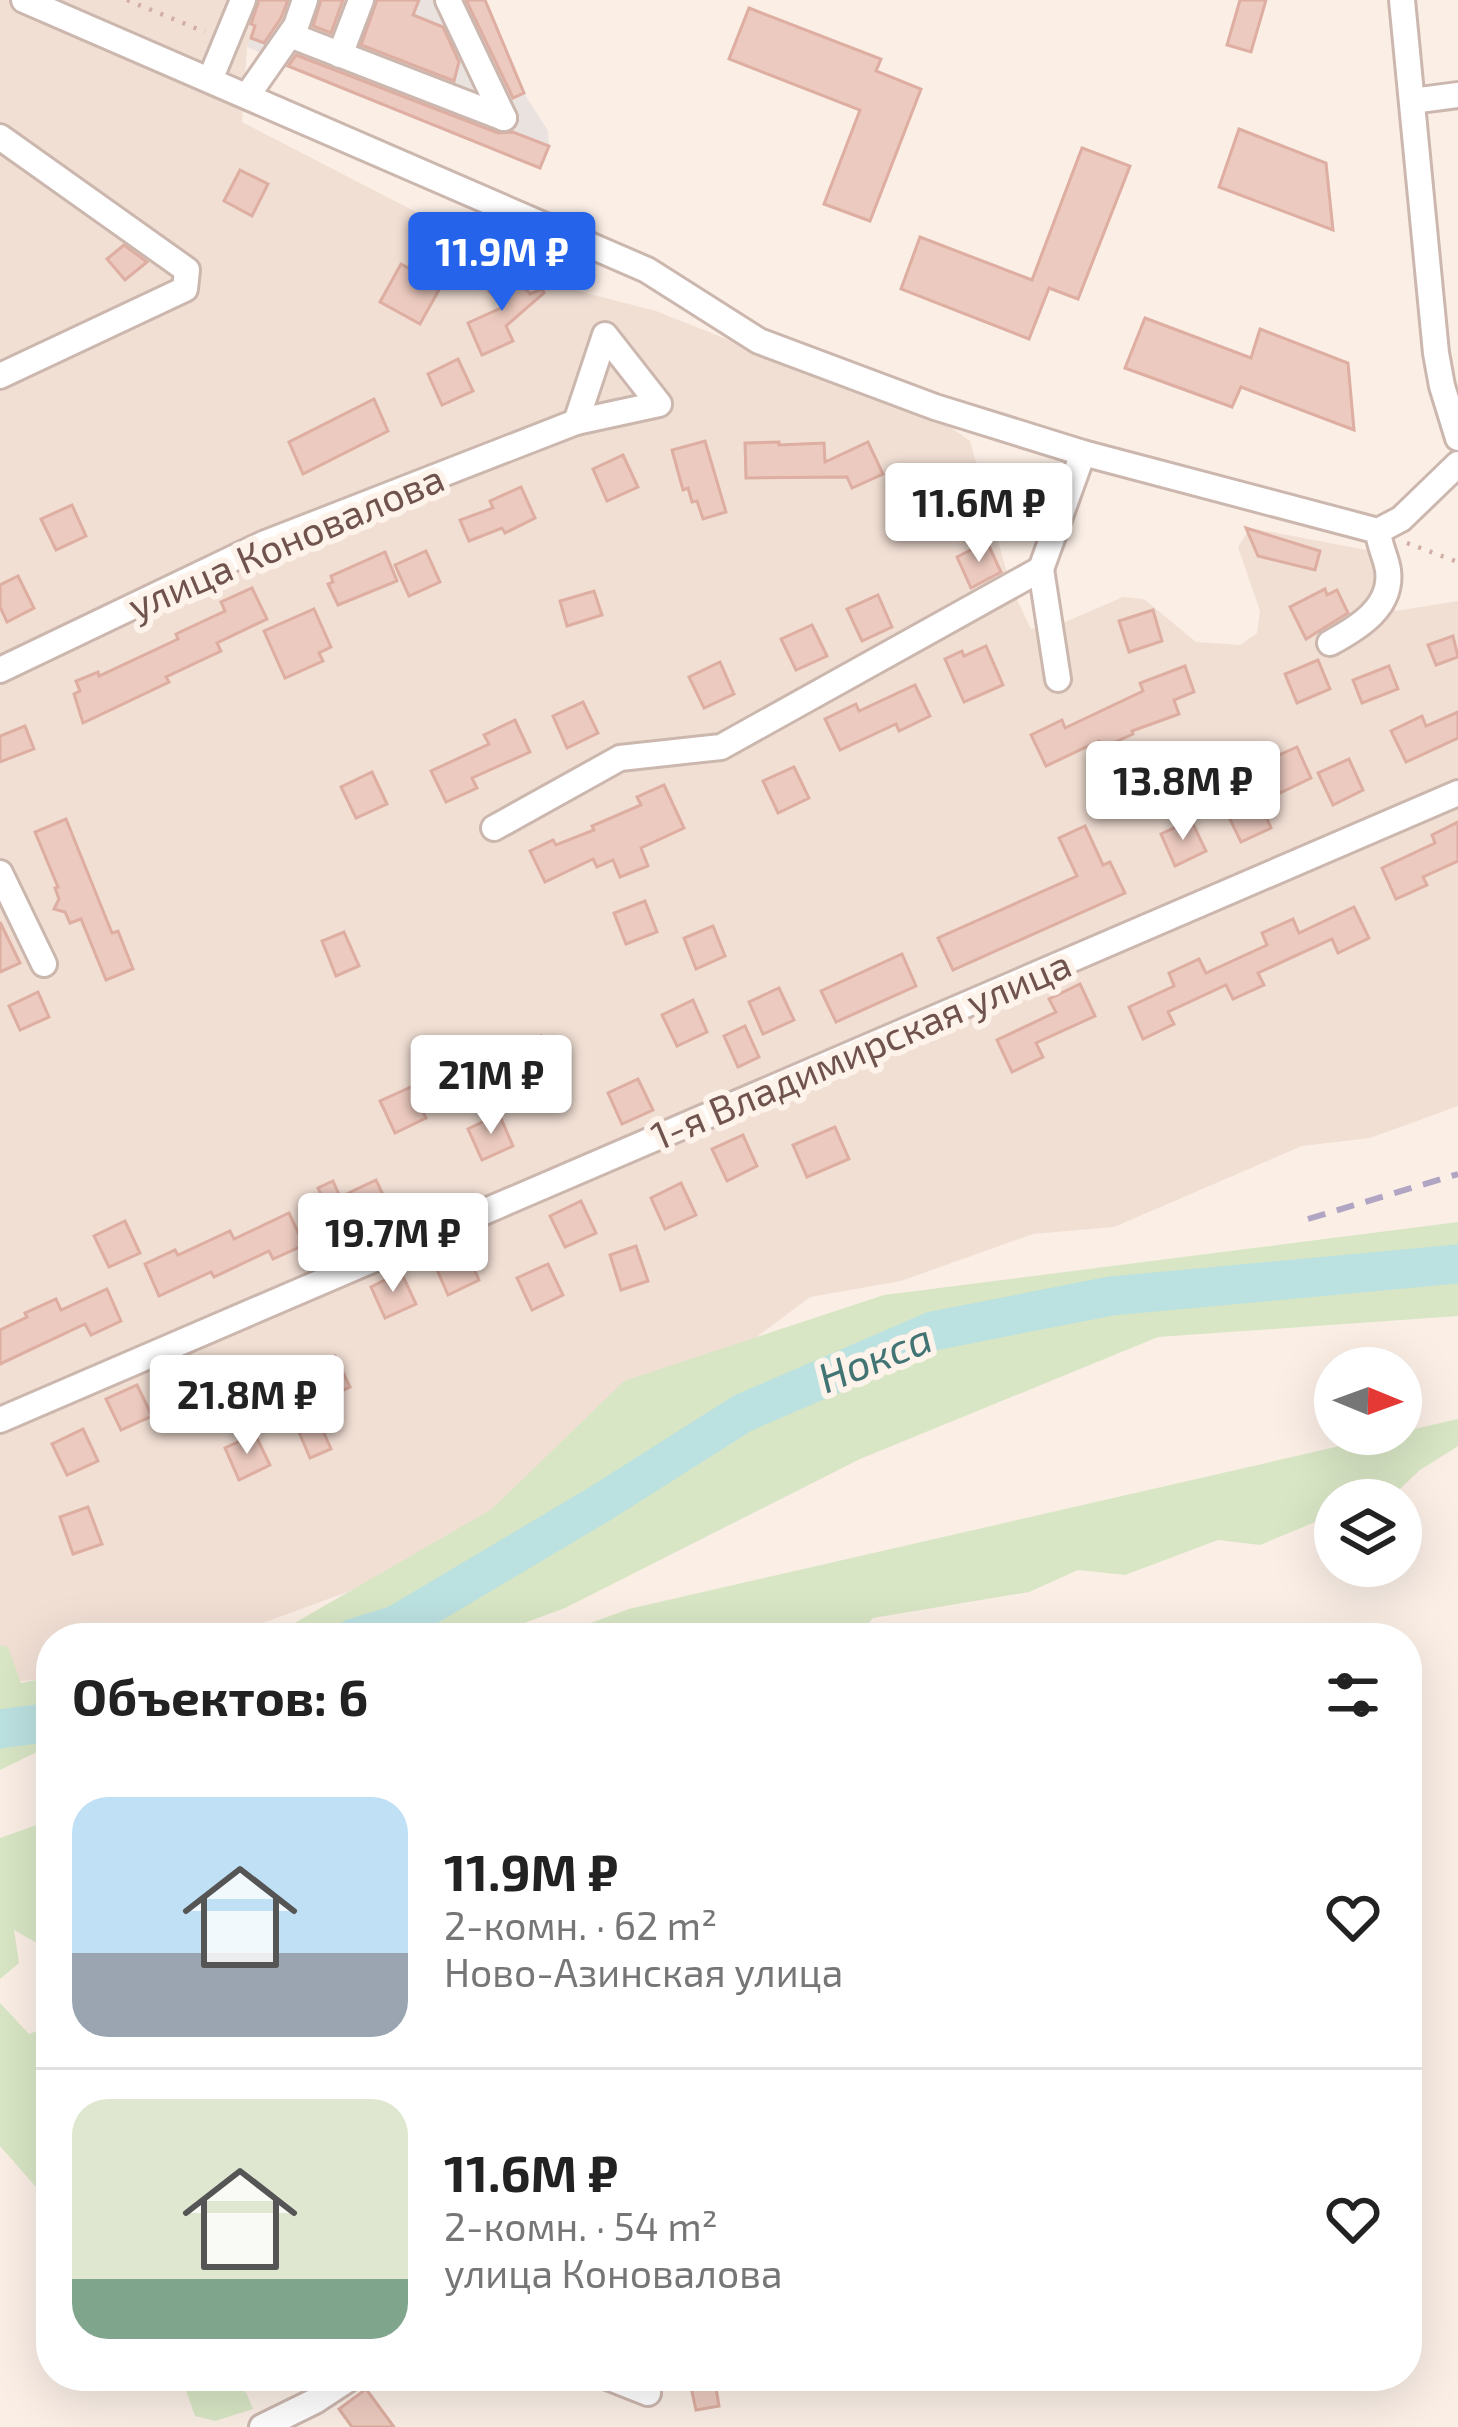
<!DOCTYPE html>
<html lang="ru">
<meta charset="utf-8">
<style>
:root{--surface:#fff;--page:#f6f6f6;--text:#222;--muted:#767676;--line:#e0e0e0;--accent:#2563eb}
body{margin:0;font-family:"Exo 2",sans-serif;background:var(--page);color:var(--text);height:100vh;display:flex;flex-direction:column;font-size:45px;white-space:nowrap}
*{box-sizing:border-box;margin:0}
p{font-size:39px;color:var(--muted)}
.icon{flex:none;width:66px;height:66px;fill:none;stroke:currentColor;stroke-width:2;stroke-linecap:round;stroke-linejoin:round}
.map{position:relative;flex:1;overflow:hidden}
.drawer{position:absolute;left:36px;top:1623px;width:1386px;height:768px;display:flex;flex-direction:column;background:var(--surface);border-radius:48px;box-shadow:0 12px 48px #0002}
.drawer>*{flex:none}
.needle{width:78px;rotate:91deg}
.buttons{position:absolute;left:1314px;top:1347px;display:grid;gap:24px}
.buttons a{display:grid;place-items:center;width:108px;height:108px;border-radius:50%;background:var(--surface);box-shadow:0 12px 48px #0002;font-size:60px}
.price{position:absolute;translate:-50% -102px;padding:0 27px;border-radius:12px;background:#fff;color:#222;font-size:39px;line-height:78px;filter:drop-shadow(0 3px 6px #0008)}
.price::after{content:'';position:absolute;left:50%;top:72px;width:36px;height:27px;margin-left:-18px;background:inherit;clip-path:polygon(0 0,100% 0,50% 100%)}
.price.active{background:var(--accent);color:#fff}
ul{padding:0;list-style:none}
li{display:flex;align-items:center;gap:36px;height:300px;padding:0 36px}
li+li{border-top:3px solid var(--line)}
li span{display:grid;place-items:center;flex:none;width:336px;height:240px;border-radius:36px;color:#555}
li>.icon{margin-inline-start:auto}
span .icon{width:144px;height:144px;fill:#fffc;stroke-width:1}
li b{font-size:51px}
h2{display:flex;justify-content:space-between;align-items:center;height:144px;padding:0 36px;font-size:51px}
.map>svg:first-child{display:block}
.residential{fill:#f1dfd4}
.industrial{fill:#eae2df}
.green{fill:#d8e6c5}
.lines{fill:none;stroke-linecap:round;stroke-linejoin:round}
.river{stroke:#bbe1e0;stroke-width:39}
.building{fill:#eccabf;stroke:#ddaea1;stroke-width:3}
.minor-casing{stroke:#ccb7af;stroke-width:30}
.path{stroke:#d1ada3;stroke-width:4.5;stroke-dasharray:3 9;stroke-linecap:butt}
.minor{stroke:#fff;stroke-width:24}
.rail{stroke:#b0a5c2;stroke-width:6;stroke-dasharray:18 12;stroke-linecap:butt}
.labels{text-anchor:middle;stroke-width:12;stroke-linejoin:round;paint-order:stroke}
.street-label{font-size:39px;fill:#70534d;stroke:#fdf3ea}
.water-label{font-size:42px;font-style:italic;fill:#427474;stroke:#fdf3ea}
</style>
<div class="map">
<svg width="1458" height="2427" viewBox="0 0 1458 2427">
<rect width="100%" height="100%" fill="#faeee5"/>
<polygon class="residential" points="0,0 264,0 247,47 242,122 559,286 656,311 869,396 933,415 970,441 1011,587 1031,629 1063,623 1123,597 1144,599 1196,642 1240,645 1257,633 1260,611 1238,547 1250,528 1372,551 1396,611 1458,601 1458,1106 1370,1138 1302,1146 1114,1227 1033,1234 901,1281 810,1297 662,1408 512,1497 402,1572 222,1638 51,1638 51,1679 0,1682"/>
<polygon class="industrial" points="264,0 485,0 524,93 548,131 549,146 540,168 247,47"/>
<g class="green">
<polygon points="1458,1222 1458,1316 1158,1337 860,1459 565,1608 484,1638 238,1638 286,1628 492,1509 624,1381 884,1295"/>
<polygon points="1458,1419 1458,1446 1420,1470 1388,1500 1335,1500 1335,1523 1320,1520 1260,1545 1218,1540 1125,1575 1078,1570 1029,1592 873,1618 856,1638 550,1638 629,1609"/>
<polygon points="0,1645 8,1647 21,1683 51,1677 51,1745 0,1770"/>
<polygon points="51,1820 51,1940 44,1947 14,1930 19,1963 0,1979 0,1838"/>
<polygon points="0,2003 29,2034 51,2026 51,2204 0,2146"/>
<polygon points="181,2376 232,2376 247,2394 253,2409 215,2421 195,2416"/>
</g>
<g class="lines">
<g class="river">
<polyline points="354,1638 396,1625 601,1503 743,1413 933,1331 1111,1296 1458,1264"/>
<polyline points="0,1729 51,1722"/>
</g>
</g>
<g class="building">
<polygon points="259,0 288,0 281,18 264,43 251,38 255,26 251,24"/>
<polygon points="321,0 343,0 331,33 313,26"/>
<polygon points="377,0 419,0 413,15 443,27 459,62 454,81 361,45"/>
<polygon points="466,0 485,0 524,93 513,98"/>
<polygon points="1240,0 1266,0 1251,52 1227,45"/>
<polygon points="749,8 881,59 876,71 921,89 870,221 824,204 860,110 729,59"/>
<polygon points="296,55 498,133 513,132 549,146 540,168 288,66"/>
<polygon points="1239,129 1326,163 1333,230 1219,187"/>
<polygon points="1082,148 1130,166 1078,299 1049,288 1029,339 901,289 920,237 1032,280"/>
<polygon points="240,170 268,184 252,216 224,201"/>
<polygon points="124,245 147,262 125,280 107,259"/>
<polygon points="401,264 441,286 420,324 380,302"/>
<polygon points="510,272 530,294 542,289 544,293 506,326 513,341 482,355 468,323 503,307 489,291"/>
<polygon points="1145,318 1251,358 1260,329 1348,363 1354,430 1241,387 1232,407 1125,368"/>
<polygon points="458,359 473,391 442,405 428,374"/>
<polygon points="374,399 388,431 303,474 289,442"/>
<polygon points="705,441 726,512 703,519 697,501 692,502 688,488 683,490 672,450"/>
<polygon points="779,442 779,445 824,443 825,462 868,442 883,474 852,488 847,477 746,478 745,443"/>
<polygon points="623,455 638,487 607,501 593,469"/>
<polygon points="970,475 976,509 945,517 937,483"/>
<polygon points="521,487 535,518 505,533 502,528 469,541 460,520 493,508 490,501"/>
<polygon points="72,505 86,536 56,550 41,519"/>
<polygon points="1246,528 1320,551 1315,570 1258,556"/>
<polygon points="987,542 1001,572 971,588 957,557"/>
<polygon points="426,551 440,582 409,596 395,565"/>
<polygon points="385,552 397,581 338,605 328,584 333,582 331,576"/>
<polygon points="18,576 34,608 7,622 0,607 0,585"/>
<polygon points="252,588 267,619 217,643 221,651 166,677 169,682 83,723 74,694 80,691 76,681 98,672 99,676 178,639 176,634 225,611 221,602"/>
<polygon points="1325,589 1327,595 1337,590 1348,613 1306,639 1290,607"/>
<polygon points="594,591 602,615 567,626 560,601"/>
<polygon points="878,595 892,627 862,641 847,609"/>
<polygon points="314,609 331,647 319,653 323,661 285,678 264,631"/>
<polygon points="1153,610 1162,641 1129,652 1119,621"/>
<polygon points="812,625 827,656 796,670 781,639"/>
<polygon points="1453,636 1458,657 1436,665 1428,645"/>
<polygon points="986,646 1003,685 964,702 945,659 962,651 964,656"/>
<polygon points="1318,660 1330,689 1297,703 1285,674"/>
<polygon points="720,662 734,694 704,708 689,677"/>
<polygon points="1185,666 1194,692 1174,700 1179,714 1132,731 1133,734 1102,748 1099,741 1046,766 1031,735 1062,720 1065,728 1143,691 1140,683"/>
<polygon points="1389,666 1398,689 1362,703 1353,680"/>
<polygon points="915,685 930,716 899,731 896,724 840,750 825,719 856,704 859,711"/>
<polygon points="583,702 598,733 567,748 553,716"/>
<polygon points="1458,712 1458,738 1406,762 1391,731 1422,716 1426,726"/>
<polygon points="515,720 530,752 472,778 477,788 446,802 431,771 489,744 484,735"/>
<polygon points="25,726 34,749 0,762 0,736"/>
<polygon points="1297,747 1311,778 1280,793 1266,761"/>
<polygon points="1349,759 1363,790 1333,805 1318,773"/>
<polygon points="794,767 809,798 778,813 763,781"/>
<polygon points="372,772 387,804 356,818 341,787"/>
<polygon points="664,785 684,828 641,848 648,866 620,877 613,860 597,867 593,859 545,882 530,851 553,840 556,845 594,830 592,826 641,805 637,797"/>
<polygon points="1257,796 1271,828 1241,842 1226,811"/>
<polygon points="66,819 112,933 118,931 133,969 106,980 81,919 70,923 65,912 54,909 59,899 55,888 58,887 35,832"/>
<polygon points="1191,820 1206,851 1175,866 1161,834"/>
<polygon points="1458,822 1458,861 1423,877 1427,885 1396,899 1382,868 1435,843 1432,835"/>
<polygon points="1085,826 1103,865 1110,862 1125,893 953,970 938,938 1077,876 1059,838"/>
<polygon points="645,901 657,932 626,944 614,913"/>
<polygon points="1354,907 1369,938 1338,953 1332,939 1258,973 1264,985 1233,999 1226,985 1168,1012 1174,1024 1143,1039 1129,1007 1174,986 1169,973 1199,959 1206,973 1267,945 1262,933 1293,919 1299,933"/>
<polygon points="0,922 20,963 0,972"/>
<polygon points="713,926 725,956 696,969 684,938"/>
<polygon points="344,932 359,966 336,976 322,941"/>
<polygon points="902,954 916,986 836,1022 821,991"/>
<polygon points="1080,984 1095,1016 1036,1043 1043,1057 1012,1072 997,1040 1056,1012 1049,999"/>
<polygon points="779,988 794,1020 763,1034 749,1002"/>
<polygon points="38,992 49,1017 20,1030 9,1006"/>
<polygon points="693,1000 707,1032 677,1046 662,1015"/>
<polygon points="745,1026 759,1057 738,1067 724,1036"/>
<polygon points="541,1036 555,1068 524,1082 510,1051"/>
<polygon points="638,1079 653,1110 622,1124 608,1093"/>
<polygon points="411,1087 426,1118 395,1133 380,1101"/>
<polygon points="499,1114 513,1146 482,1160 468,1129"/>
<polygon points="835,1127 849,1159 807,1177 793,1145"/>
<polygon points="743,1135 757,1166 727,1181 712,1149"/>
<polygon points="376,1180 391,1212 360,1226 352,1210 332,1219 318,1188 333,1181 340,1197"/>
<polygon points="681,1183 696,1215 665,1229 651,1198"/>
<polygon points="581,1201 596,1233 565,1247 550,1216"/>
<polygon points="289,1213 304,1245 273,1259 269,1251 214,1277 211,1272 159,1296 145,1264 175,1250 178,1255 230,1231 234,1239"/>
<polygon points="125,1221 140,1253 109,1267 94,1236"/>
<polygon points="636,1246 648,1281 621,1290 610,1255"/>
<polygon points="465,1249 479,1280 448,1295 434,1263"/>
<polygon points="548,1264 563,1295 532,1310 517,1278"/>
<polygon points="401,1272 416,1304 385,1318 371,1287"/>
<polygon points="107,1289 121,1321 91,1335 85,1324 0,1364 0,1330 27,1317 25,1313 56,1299 61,1310"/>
<polygon points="335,1356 350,1387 319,1402 305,1370"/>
<polygon points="229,1358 239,1384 223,1390 213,1364"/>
<polygon points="137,1385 152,1416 121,1430 106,1399"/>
<polygon points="320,1424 331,1449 310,1458 299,1432"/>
<polygon points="83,1429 98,1461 67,1475 52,1444"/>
<polygon points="255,1434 270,1465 239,1480 225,1448"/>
<polygon points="88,1507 102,1544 73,1554 60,1517"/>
<polygon points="715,2382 719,2406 696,2410 691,2387"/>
<polygon points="366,2389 394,2427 352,2427 339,2409"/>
</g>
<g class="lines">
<defs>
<g id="minor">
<polyline points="24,0 647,270 759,341 935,407 1083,453 1378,531 1401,519 1458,464"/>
<polyline points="448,0 504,118"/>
<polyline points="1402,0 1436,353 1442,386 1458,438"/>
<polyline points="290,35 504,118"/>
<polyline points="340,55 361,0"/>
<polyline points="210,80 243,0"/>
<polyline points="247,96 296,26 305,0"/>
<polyline points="1412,101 1458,95"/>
<polyline points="0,137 187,270 185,289 0,376"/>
<polygon points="605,335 659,404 576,422"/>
<polyline points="1041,569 1058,679"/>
<path d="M 1330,643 C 1358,628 1393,607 1388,570 C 1386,557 1379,545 1378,531"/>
<polyline points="0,670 263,544 576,422"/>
<polyline points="494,828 620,758 721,747 1041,569 1083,453"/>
<polyline points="0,873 44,964"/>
<polyline points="0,1420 1458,793"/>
<polyline points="605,2376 648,2393"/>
<polyline points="262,2427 315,2401 353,2376"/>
</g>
</defs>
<use href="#minor" class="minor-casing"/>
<g class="path">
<polyline points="127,0 205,32"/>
<polyline points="1407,543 1458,562"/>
</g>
<use href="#minor" class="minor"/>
<polyline class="rail" points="1308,1219 1458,1174"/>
</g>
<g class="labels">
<g class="street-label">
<text transform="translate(286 542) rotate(-23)" y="14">улица Коновалова</text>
<text transform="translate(861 1050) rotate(-23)" y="14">1-я Владимирская улица</text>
</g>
<g class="water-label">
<text transform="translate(875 1358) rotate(-22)" y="15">Нокса</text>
</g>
</g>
</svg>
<div class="buttons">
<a><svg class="needle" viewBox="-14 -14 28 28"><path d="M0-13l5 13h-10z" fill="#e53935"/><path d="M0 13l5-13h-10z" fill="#767676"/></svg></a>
<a><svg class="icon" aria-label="layers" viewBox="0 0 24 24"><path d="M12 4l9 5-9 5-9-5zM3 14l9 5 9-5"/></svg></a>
</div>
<b class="price active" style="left:502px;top:314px">11.9M ₽</b>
<b class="price" style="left:979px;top:565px">11.6M ₽</b>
<b class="price" style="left:1183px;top:843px">13.8M ₽</b>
<b class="price" style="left:491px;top:1137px">21M ₽</b>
<b class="price" style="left:393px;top:1295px">19.7M ₽</b>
<b class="price" style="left:247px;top:1457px">21.8M ₽</b>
<section class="drawer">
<h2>Объектов: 6<svg class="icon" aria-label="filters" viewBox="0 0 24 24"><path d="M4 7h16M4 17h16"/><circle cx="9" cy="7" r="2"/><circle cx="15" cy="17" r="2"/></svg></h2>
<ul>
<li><span style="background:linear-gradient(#bfe0f5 65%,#9aa5b1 0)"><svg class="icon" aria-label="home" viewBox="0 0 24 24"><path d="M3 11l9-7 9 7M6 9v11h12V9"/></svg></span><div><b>11.9M ₽</b><p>2-комн. · 62 m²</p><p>Ново-Азинская улица</p></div><svg class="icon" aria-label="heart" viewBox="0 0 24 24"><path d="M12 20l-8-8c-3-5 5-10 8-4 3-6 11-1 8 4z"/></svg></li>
<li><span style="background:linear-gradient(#dfe7d0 75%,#7fa58c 0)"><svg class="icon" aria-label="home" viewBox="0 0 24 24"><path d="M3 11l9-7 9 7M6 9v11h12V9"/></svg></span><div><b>11.6M ₽</b><p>2-комн. · 54 m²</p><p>улица Коновалова</p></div><svg class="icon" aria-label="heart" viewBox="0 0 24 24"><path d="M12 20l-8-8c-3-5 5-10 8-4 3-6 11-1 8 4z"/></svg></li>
</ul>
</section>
</div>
